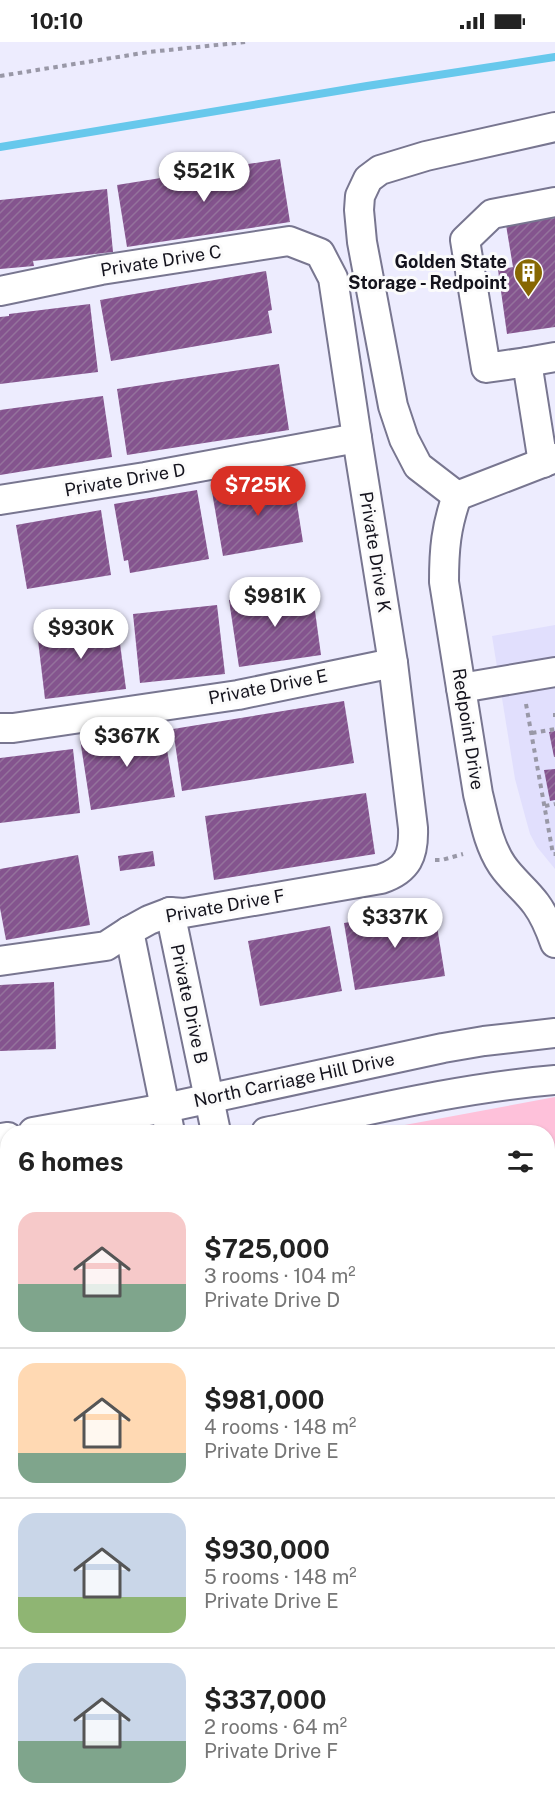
<!DOCTYPE html>
<meta charset="utf-8">
<style>
:root{--surface:#fff;--page:#f2f2f2;--text:#222;--muted:#767676;--line:#e0e0e0;--accent:#d93025}
body{margin:0;font-family:"Public Sans",sans-serif;background:var(--page);color:var(--text);height:100vh;display:flex;flex-direction:column;font-size:22px;white-space:nowrap}
*{box-sizing:border-box;margin:0}
p{font-size:20px;color:var(--muted)}
.icon{flex:none;width:33px;height:33px;fill:none;stroke:currentColor;stroke-width:2;stroke-linecap:round;stroke-linejoin:round}
.map{position:relative;flex:1;overflow:hidden}
.details{position:absolute;left:0px;top:1083px;width:555px;height:684px;display:flex;flex-direction:column;background:var(--surface);border-radius:24px 24px 0 0;box-shadow:0 2px 4px #0004}
.details>*{flex:none}
.price{position:absolute;translate:-50% -51px;padding:0 14px;border-radius:21px;background:#fff;color:#222;font-size:20px;line-height:39px;filter:drop-shadow(0 2px 3px #0008)}
.price::after{content:'';position:absolute;left:50%;top:36px;width:18px;height:14px;margin-left:-9px;background:inherit;clip-path:polygon(0 0,100% 0,50% 100%)}
.price.current{background:var(--accent);color:#fff}
ul{padding:0;list-style:none}
li{display:flex;align-items:center;gap:18px;height:150px;padding:0 18px}
li+li{border-top:2px solid var(--line)}
li span{display:grid;place-items:center;flex:none;width:168px;height:120px;border-radius:18px;color:#555}
li>.icon{margin-inline-start:auto}
span .icon{width:72px;height:72px;fill:#fffc;stroke-width:1}
li b{font-size:26px}
h2{display:flex;justify-content:space-between;align-items:center;height:72px;padding:0 18px;font-size:26px}
.status{display:flex;justify-content:space-between;align-items:center;height:42px;padding:0 30px;background:var(--surface);direction:ltr}
.status svg{height:16px;fill:currentColor}
.map>svg:first-child{display:block}
.built{fill:#e1dffd}
.green{fill:#fec1da}
.lines{fill:none;stroke-linecap:round;stroke-linejoin:round}
.stream{stroke:#67c8ec;stroke-width:8}
.building{fill:url(#building-hatch)}
.minor-casing{stroke:#787690;stroke-width:32}
.path{stroke:#9998a7;stroke-width:4;stroke-dasharray:4.5 4.5;stroke-linecap:butt}
.minor{stroke:#fff;stroke-width:28}
.labels{text-anchor:middle;stroke-width:6;stroke-linejoin:round;paint-order:stroke}
.street-label{font-size:18px;fill:#14131d;stroke:#fbfbfb}
.poi-label{font-size:18px;font-weight:bold;fill:#14131d;stroke:#fbfbfb;text-anchor:end}
</style>
<div class="status"><b>10:10</b><svg viewBox="0 0 49 12"><path d="M0 12V9h3v3zM5 12V6h3v6zM10 12V3h3v9zM15 12V0h3v12zM26 1h20v11H26zM47 4h2v5h-2z"/></svg></div>
<div class="map">
<svg width="555" height="1767" viewBox="0 0 555 1767">
<defs>
<pattern id="building-hatch" width="6" height="6" patternUnits="userSpaceOnUse" patternTransform="scale(1.5)"><rect width="6" height="6" fill="#84548e"/><path d="M-1 1l2-2M0 6l6-6M5 7l2-2" fill="none" stroke="#94729c"/></pattern>
</defs>
<rect width="100%" height="100%" fill="#edecfe"/>
<polygon class="built" points="555,583 555,827 537,805 530,792 525,774 515,737 492,594"/>
<polygon class="green" points="555,1055 555,1767 309,1767 310,1760 548,1760 548,1090 395,1090 394,1085"/>
<g class="lines">
<polyline class="stream" points="0,105 367,44 555,15"/>
</g>
<g class="building">
<polygon points="280,117 290,180 127,205 117,143"/>
<polygon points="107,147 113,210 33,219 34,224 0,227 0,158"/>
<polygon points="555,176 555,285 507,292 498,228 513,225 506,183"/>
<polygon points="266,229 272,268 268,269 272,291 111,319 100,258"/>
<polygon points="90,262 98,330 0,342 0,275 9,274 9,272"/>
<polygon points="279,322 289,388 127,413 117,347"/>
<polygon points="103,354 112,415 0,433 0,368"/>
<polygon points="293,437 303,500 223,514 212,450"/>
<polygon points="197,448 209,517 130,531 128,518 124,519 114,462"/>
<polygon points="101,468 111,533 27,547 16,483"/>
<polygon points="312,547 321,613 239,625 229,558"/>
<polygon points="217,563 225,632 140,641 133,572"/>
<polygon points="117,579 126,647 45,657 37,590"/>
<polygon points="344,659 354,721 182,749 173,687"/>
<polygon points="163,684 175,755 91,768 80,697"/>
<polygon points="555,689 555,715 554,715 549,690"/>
<polygon points="73,707 80,771 0,781 0,716"/>
<polygon points="555,727 555,758 550,759 544,728"/>
<polygon points="366,751 375,812 214,838 205,774"/>
<polygon points="153,809 155,824 120,829 118,814"/>
<polygon points="78,813 90,883 6,898 0,866 0,827"/>
<polygon points="434,866 445,934 355,948 344,881"/>
<polygon points="330,884 342,949 260,964 248,899"/>
<polygon points="54,940 56,1007 0,1009 0,943"/>
<polygon points="8,1213 8,1286 0,1287 0,1214"/>
<polygon points="8,1365 8,1437 0,1438 0,1366"/>
<polygon points="8,1480 8,1559 0,1560 0,1482"/>
<polygon points="0,1744 8,1745 8,1760 26,1760 25,1767 0,1767"/>
<polygon points="213,1760 288,1760 287,1767 211,1767"/>
<polygon points="36,1761 91,1765 91,1767 35,1767"/>
</g>
<g class="lines">
<defs>
<g id="minor">
<path d="M 0,249 L 101,228 L 289,199 L 320,211 L 333,236 L 357,396 L 393,621 L 413,786 C 414,813 408,828 381,837 L 184,871 L 170,870 L 149,878 L 129,889 L 106,904 L 0,919"/>
<polyline points="527,320 555,315"/>
<polyline points="543,421 527,320 486,326 465,198 492,172 555,160"/>
<polyline points="457,454 418,424 404,397 393,364 362,200 359,168 360,154 368,137 380,128 426,114 555,85"/>
<path d="M 457,454 C 446,485 444,507 444,540 L 478,752 C 484,776 488,802 502,823 C 512,838 526,848 536,862 C 545,874 550,887 555,901"/>
<polyline points="457,454 555,416"/>
<polyline points="0,458 145,435 357,396"/>
<polyline points="461,646 555,630"/>
<polyline points="0,686 13,686 238,653 393,621"/>
<polyline points="170,870 216,1090"/>
<polyline points="129,889 170,1090"/>
<polyline points="33,1090 165,1066 443,1006 484,999 555,991"/>
<path d="M 266,1090 C 362,1070 457,1046 555,1038"/>
<polyline points="0,1096 8,1095"/>
<polyline points="0,1142 8,1141"/>
<polyline points="0,1306 8,1305"/>
<polyline points="0,1460 8,1459"/>
<polyline points="0,1722 8,1723"/>
<polyline points="175,1767 177,1760"/>
</g>
</defs>
<use href="#minor" class="minor-casing"/>
<g class="path">
<polyline points="0,34 149,10 246,0"/>
<polyline points="526,662 553,812 555,812"/>
<polyline points="555,671 555,675"/>
<polyline points="532,691 555,687"/>
<polyline points="545,764 555,762"/>
<polyline points="435,818 442,818 463,812"/>
<polyline points="0,1197 8,1196"/>
<polyline points="0,1348 8,1347"/>
<polyline points="0,1580 8,1578"/>
<polyline points="0,1607 8,1608"/>
<polyline points="299,1767 300,1760"/>
</g>
<use href="#minor" class="minor"/>
</g>
<defs>
<symbol id="building-pin" viewBox="-11 -11 22 30"><path d="M0 17L-7.5 6A9.5 9.5 0 1 1 7.5 6Z" fill="#876702" stroke="#fbfbfb"/><path d="M-4-6H4V6H1V3H-1V6H-4ZM-2.5-4.3h1.7v1.8h-1.7ZM.8-4.3h1.7v1.8H.8ZM-2.5-1h1.7V.8h-1.7ZM.8-1h1.7V.8H.8Z" fill="#fff"/></symbol>
</defs>
<g fill-rule="evenodd">
<use href="#building-pin" x="512" y="214" width="33" height="45"/>
</g>
<g class="labels">
<g class="street-label">
<text transform="translate(161 219) rotate(-9)" y="6">Private Drive C</text>
<text transform="translate(125 438) rotate(-10)" y="6">Private Drive D</text>
<text transform="translate(375 510) rotate(81)" y="6">Private Drive K</text>
<text transform="translate(268 645) rotate(-11)" y="6">Private Drive E</text>
<text transform="translate(468 687) rotate(81)" y="6">Redpoint Drive</text>
<text transform="translate(225 864) rotate(-10)" y="6">Private Drive F</text>
<text transform="translate(189 962) rotate(78)" y="6">Private Drive B</text>
<text transform="translate(294 1038) rotate(-12)" y="6">North Carriage Hill Drive</text>
</g>
<g class="poi-label">
<text x="507" y="226">Golden State<tspan x="507" dy="21">Storage - Redpoint</tspan></text>
</g>
</g>
</svg>
<b class="price" style="left:204px;top:161px">$521K</b>
<b class="price current" style="left:258px;top:475px">$725K</b>
<b class="price" style="left:275px;top:586px">$981K</b>
<b class="price" style="left:81px;top:618px">$930K</b>
<b class="price" style="left:127px;top:726px">$367K</b>
<b class="price" style="left:395px;top:907px">$337K</b>
<section class="details">
<h2>6 homes<svg class="icon" aria-label="filters" viewBox="0 0 24 24"><path d="M4 7h16M4 17h16"/><circle cx="9" cy="7" r="2"/><circle cx="15" cy="17" r="2"/></svg></h2>
<ul>
<li><span style="background:linear-gradient(#f6c9c9 60%,#7fa58c 0)"><svg class="icon" aria-label="home" viewBox="0 0 24 24"><path d="M3 11l9-7 9 7M6 9v11h12V9"/></svg></span><div><b>$725,000</b><p>3 rooms · 104 m²</p><p>Private Drive D</p></div></li>
<li><span style="background:linear-gradient(#ffd9b3 75%,#7fa58c 0)"><svg class="icon" aria-label="home" viewBox="0 0 24 24"><path d="M3 11l9-7 9 7M6 9v11h12V9"/></svg></span><div><b>$981,000</b><p>4 rooms · 148 m²</p><p>Private Drive E</p></div></li>
<li><span style="background:linear-gradient(#c9d6e8 70%,#8fb573 0)"><svg class="icon" aria-label="home" viewBox="0 0 24 24"><path d="M3 11l9-7 9 7M6 9v11h12V9"/></svg></span><div><b>$930,000</b><p>5 rooms · 148 m²</p><p>Private Drive E</p></div></li>
<li><span style="background:linear-gradient(#c9d6e8 65%,#7fa58c 0)"><svg class="icon" aria-label="home" viewBox="0 0 24 24"><path d="M3 11l9-7 9 7M6 9v11h12V9"/></svg></span><div><b>$337,000</b><p>2 rooms · 64 m²</p><p>Private Drive F</p></div></li>
</ul>
</section>
</div>
